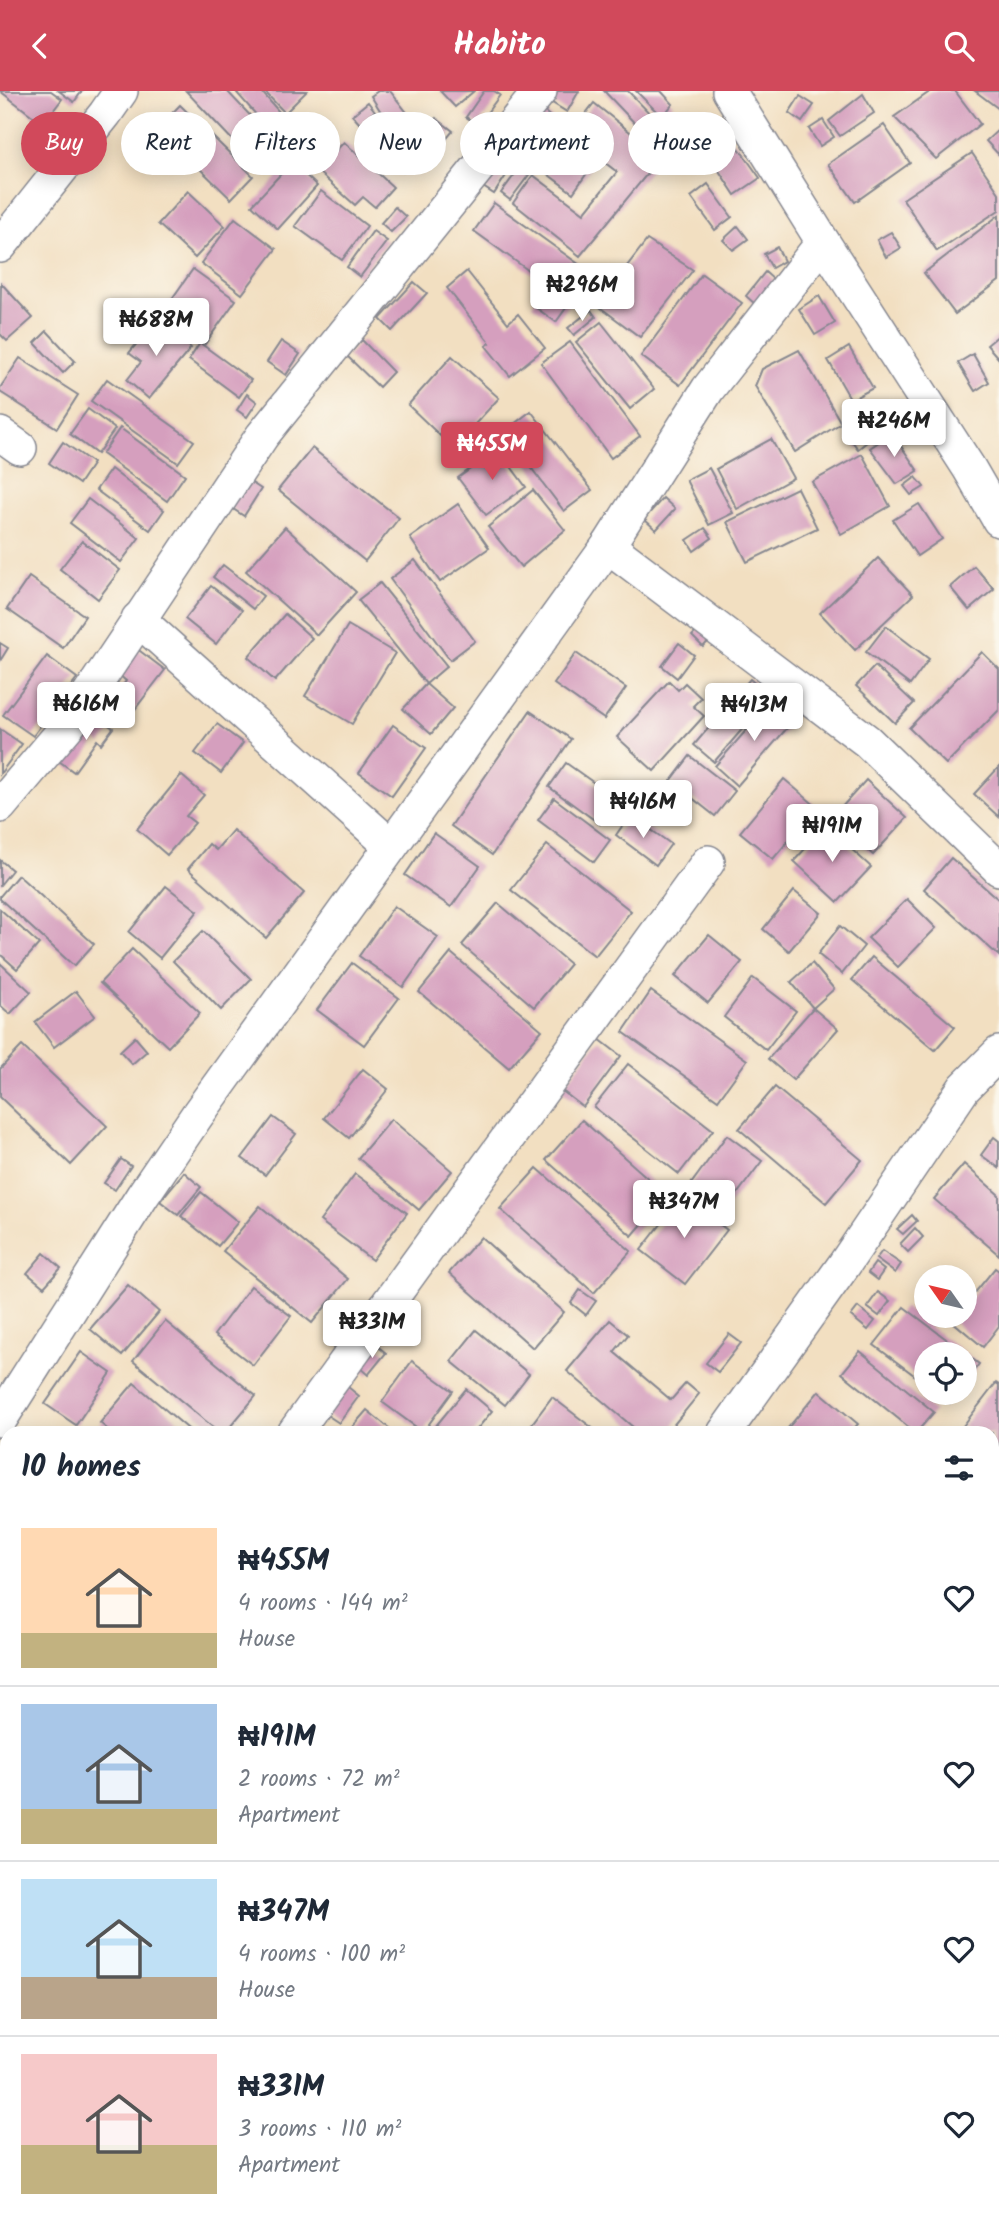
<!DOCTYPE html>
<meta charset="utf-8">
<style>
:root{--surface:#fff;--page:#f2f2f3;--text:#1f2937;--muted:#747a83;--line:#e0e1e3;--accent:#d1495b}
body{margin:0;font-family:Kalam,sans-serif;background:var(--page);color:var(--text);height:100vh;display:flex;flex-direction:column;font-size:26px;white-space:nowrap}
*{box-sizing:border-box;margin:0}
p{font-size:23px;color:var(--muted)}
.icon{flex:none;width:38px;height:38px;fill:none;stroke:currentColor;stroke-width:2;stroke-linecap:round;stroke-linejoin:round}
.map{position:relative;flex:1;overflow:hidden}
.sheet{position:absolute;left:0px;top:1335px;width:999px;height:800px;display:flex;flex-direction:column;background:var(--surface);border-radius:21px 21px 0 0;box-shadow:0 4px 18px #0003}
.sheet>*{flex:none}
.top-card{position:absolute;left:21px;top:21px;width:957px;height:63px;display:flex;gap:14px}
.needle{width:46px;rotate:304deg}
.fabs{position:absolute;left:914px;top:1174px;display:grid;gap:14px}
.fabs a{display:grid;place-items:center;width:63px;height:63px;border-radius:50%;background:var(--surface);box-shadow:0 4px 18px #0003;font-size:35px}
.price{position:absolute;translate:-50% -60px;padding:0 16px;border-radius:7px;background:#fff;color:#222;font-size:23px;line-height:46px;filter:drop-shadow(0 2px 4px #0008)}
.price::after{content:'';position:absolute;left:50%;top:42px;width:21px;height:16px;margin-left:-10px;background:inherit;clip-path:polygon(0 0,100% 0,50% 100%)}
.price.active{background:var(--accent);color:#fff}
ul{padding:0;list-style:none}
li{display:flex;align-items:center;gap:21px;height:175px;padding:0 21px}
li+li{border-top:2px solid var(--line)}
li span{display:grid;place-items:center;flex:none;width:196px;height:140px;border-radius:0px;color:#555}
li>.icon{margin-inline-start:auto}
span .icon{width:84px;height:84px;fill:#fffc;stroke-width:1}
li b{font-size:30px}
h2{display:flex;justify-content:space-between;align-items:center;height:84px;padding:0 21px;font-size:30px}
.pill{padding:0 24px;border-radius:32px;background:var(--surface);box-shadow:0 4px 18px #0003;font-size:24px;line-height:63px}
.pill.active{background:var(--accent);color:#fff}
header{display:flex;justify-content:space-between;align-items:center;height:91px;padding:0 21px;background:var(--accent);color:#fff;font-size:32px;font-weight:700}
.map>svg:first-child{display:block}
.building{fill:#d59fbe}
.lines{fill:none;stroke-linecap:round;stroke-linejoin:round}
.minor-casing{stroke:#868790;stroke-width:36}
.minor{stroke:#fff;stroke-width:33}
</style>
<header><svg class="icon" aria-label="back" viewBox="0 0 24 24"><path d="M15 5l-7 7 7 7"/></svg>Habito<svg class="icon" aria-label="search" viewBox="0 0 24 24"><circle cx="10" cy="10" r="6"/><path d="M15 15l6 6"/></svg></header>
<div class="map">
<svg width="999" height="2134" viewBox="0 0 999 2134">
<rect width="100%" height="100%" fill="#fbf7ec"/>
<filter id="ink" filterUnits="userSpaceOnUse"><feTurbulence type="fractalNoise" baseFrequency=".0143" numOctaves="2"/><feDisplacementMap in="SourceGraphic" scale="14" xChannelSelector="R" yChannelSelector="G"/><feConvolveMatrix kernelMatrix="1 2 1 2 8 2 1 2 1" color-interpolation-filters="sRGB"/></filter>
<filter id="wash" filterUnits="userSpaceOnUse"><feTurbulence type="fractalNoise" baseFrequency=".00686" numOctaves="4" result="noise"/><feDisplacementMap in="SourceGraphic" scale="28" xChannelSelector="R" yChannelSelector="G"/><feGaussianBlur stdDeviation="1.57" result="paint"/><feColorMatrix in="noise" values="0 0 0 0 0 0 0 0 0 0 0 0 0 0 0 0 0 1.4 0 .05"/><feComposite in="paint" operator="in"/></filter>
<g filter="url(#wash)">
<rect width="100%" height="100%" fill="#f2dfc1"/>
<g id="blocks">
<g class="building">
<polygon points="0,0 51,0 62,8 43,33"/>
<polygon points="59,0 82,0 74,11"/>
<polygon points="186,0 227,0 276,52 254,72"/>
<polygon points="240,0 261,0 280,22 266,35 237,2"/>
<polygon points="264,0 307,0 285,22"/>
<polygon points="378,0 390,0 423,42 426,56 403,81 362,38 381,21 371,5"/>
<polygon points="440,0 474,0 455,16"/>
<polygon points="484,0 494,0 500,4 478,34 466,26"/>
<polygon points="556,0 579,0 567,21 549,10"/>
<polygon points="604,0 628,0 659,32 646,44"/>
<polygon points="636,0 661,0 673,13 662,26"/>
<polygon points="931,0 955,0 980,33 936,68 894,26"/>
<polygon points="975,0 999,0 999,18"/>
<polygon points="863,3 874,22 840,45 829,30"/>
<polygon points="800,5 814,14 802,31 789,22"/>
<polygon points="368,11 375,20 360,33 352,24"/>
<polygon points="594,12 661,66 580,165 513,112 533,84 584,122 617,81 569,44"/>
<polygon points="180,14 253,85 231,108 158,37"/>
<polygon points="543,19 561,36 535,65 516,48"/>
<polygon points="436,27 453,40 442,53 426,40"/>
<polygon points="823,29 834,46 820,55 809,38"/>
<polygon points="884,34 910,72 855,111 828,73"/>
<polygon points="999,38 999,64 986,50"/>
<polygon points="558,46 594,72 573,102 537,75"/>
<polygon points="734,50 760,87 735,104 710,66"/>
<polygon points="344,51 393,96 375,116 363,106 355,114 317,80"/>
<polygon points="507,55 521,65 514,76 499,66"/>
<polygon points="972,62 999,102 999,119 937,160 903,108"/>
<polygon points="495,70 509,80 494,103 480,94"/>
<polygon points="292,71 317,95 278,138 252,114"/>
<polygon points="521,75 531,81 510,109 501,102"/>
<polygon points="708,93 732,126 715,139 691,106"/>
<polygon points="188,100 225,135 195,167 158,133"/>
<polygon points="321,100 367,135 342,169 295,135"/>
<polygon points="494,112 591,182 556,231 532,214 547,193 474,140"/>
<polygon points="395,116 406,126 391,141 381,132"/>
<polygon points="999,124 999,190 955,223 924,182"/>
<polygon points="235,127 276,158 242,203 201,172"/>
<polygon points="738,135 748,148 733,159 723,149"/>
<polygon points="373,140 387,150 360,186 347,176"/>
<polygon points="891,141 901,157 886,166 877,149"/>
<polygon points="647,149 693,179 640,246 597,214"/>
<polygon points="777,156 784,170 772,177 764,163"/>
<polygon points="193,178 236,209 205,253 162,222"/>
<polygon points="467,180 508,232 518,223 545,257 510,285 486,255 490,252 447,197"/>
<polygon points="765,181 774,189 755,213 746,205"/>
<polygon points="702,183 742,212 680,294 641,265"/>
<polygon points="414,191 427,202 392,240 380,228"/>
<polygon points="1,192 33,227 7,250 0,243"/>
<polygon points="819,205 835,232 815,244 799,218"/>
<polygon points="591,219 596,226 574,244 568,237"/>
<polygon points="157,228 191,257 149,308 127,289 141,271 129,262"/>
<polygon points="601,231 654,298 630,318 576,251"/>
<polygon points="47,240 75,270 63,282 35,252"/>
<polygon points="999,244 999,268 987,254"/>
<polygon points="362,249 393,281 379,296 347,265"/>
<polygon points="281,250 300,263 286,284 267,271"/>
<polygon points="570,251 640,345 611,367 541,272"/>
<polygon points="200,252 251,289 239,306 189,269"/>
<polygon points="849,256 873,297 851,309 828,269"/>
<polygon points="799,259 841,332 795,361 755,295 762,278"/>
<polygon points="973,263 989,291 975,300 958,272"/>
<polygon points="452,265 499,307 453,357 408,314"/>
<polygon points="20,267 78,304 57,337 0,301 0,297"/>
<polygon points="107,288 194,350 178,372 91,310"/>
<polygon points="247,303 257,311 247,326 237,319"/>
<polygon points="88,318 115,338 97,363 70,343"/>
<polygon points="531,320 592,399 564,420 504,341"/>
<polygon points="877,333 884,343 873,351 866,342"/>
<polygon points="120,337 185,384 167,410 102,363"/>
<polygon points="859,339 868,350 858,358 849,346"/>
<polygon points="892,342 918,380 897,393 870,357"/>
<polygon points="771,348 793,387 737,418 716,378"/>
<polygon points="63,351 93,372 79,393 49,372"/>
<polygon points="312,357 399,427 365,470 278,399"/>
<polygon points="498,358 526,396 486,424 458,387"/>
<polygon points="862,363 890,415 841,443 812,391"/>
<polygon points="709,377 733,422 709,434 686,389"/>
<polygon points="111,378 164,419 150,439 96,399"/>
<polygon points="916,386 924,396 911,404 904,395"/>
<polygon points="244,387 261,398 244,425 227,414"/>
<polygon points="797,397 817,437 747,471 727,431"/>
<polygon points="533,399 565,439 521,476 488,436"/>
<polygon points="663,407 675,418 656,439 644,428"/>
<polygon points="88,408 139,447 121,471 70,432"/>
<polygon points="458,413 489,457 440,491 410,447"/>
<polygon points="919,413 942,448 917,465 893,429"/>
<polygon points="285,436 356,501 317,544 246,480"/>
<polygon points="705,437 712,447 694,460 687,449"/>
<polygon points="82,450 120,479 98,508 60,478"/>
<polygon points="878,467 913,504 855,559 820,522"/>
<polygon points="415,469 475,550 450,569 390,488"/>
<polygon points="223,474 263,505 253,518 213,486"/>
<polygon points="974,475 994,498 969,519 950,496"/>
<polygon points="29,486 85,525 63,557 7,518"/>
<polygon points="380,492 447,575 426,593 358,509"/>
<polygon points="211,495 242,519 216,553 185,528"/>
<polygon points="285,523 312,547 275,590 248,566"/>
<polygon points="348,534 395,562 352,633 305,605"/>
<polygon points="703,534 714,544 703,556 692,545"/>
<polygon points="886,535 929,568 910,594 866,561"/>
<polygon points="0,552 8,557 0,570"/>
<polygon points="679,552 694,564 677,587 662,575"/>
<polygon points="136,557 165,579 132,622 113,608 126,590 117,582"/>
<polygon points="982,561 999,578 999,619 946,673 909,637"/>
<polygon points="576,562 626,597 604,628 554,593"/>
<polygon points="47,565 77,587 33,645 3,624"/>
<polygon points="875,575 914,612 895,632 856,595"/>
<polygon points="750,588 770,606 714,671 694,654"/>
<polygon points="669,590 678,599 685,592 701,607 693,615 704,625 654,680 617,646"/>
<polygon points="426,593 453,617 431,643 403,618"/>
<polygon points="772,610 794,629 737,695 715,675"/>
<polygon points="530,620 571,648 492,764 451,735"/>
<polygon points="93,623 113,637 101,653 97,649 74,681 59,670"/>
<polygon points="217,633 243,652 221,682 195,662"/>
<polygon points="393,634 426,657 392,705 359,682"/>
<polygon points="0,638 22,653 0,683"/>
<polygon points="690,665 735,700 715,725 671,690"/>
<polygon points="566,672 618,709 600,733 549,696"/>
<polygon points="999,676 999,726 974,703"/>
<polygon points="181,684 204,704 186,725 195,732 167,764 137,738"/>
<polygon points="784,688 817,716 773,768 740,741"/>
<polygon points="866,689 907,727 873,764 832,727"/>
<polygon points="554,707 610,749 594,771 538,729"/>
<polygon points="630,724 671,753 656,774 616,744"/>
<polygon points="826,735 871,776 838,811 794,770"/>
<polygon points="233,739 304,802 266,847 188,778 209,753 216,759"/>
<polygon points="434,742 480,775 451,816 405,784"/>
<polygon points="547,754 631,820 595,865 511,799"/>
<polygon points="951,767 999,809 999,865 924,798"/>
<polygon points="0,769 12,779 0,794"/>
<polygon points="18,784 94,853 74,875 0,808 0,805"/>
<polygon points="166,795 198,820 160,867 129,841"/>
<polygon points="794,800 821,822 789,860 763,838"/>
<polygon points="907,808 936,837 898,876 868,847"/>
<polygon points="498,812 570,873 534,916 462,854"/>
<polygon points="394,815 438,846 403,896 359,865"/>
<polygon points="0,818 39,853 17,878 0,863"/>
<polygon points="840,835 864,855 842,883 818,863"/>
<polygon points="203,840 251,888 221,919 173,870"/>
<polygon points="709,844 742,871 708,912 675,885"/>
<polygon points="132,858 200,922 168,956 100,892"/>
<polygon points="451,862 542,939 509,977 419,901"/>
<polygon points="872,866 955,936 935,959 852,889"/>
<polygon points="0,872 31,901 10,923 0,914"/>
<polygon points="352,872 399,907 364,954 317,919"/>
<polygon points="812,872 834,898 813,917 791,891"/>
<polygon points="753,887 796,920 766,959 724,926"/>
<polygon points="76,900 95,925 54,956 35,931"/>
<polygon points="651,900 747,969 718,1009 623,941"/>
<polygon points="813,917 838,938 793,989 768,968"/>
<polygon points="135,946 147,960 132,973 120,960"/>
<polygon points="599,948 621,965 583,1016 561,999"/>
<polygon points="22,955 107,1035 71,1074 0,1006 0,978"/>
<polygon points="628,973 713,1039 679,1083 594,1016"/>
<polygon points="363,978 388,998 349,1047 324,1027"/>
<polygon points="775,996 862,1069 826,1112 739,1038"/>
<polygon points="273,1026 296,1043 265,1084 242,1067"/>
<polygon points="391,1028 452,1080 419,1119 358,1067"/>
<polygon points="582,1029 667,1104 632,1145 546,1069"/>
<polygon points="727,1044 762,1070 722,1123 688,1097"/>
<polygon points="994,1046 999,1050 999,1077 981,1064"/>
<polygon points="121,1068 131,1075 115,1099 104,1092"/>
<polygon points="964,1073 999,1104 999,1164 934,1108"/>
<polygon points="537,1077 631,1160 594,1202 500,1118"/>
<polygon points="184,1081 201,1096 178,1124 160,1110"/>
<polygon points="355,1083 407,1122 372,1169 320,1130"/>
<polygon points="201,1101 238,1131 218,1155 181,1125"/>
<polygon points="683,1105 727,1139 685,1193 641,1159"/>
<polygon points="260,1115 348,1188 312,1232 223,1160"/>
<polygon points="912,1124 917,1130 903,1143 897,1138"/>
<polygon points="915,1137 923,1146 908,1161 900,1153"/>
<polygon points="481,1146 564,1221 533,1257 449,1182"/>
<polygon points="882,1160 901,1173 895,1182 876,1168"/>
<polygon points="44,1162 61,1177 44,1196 27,1182"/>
<polygon points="875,1172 884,1179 877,1189 868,1182"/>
<polygon points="995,1177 999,1180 999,1235 983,1256 952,1230 956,1225 964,1225 964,1215"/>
<polygon points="128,1194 159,1221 122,1265 90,1238"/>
<polygon points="251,1195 291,1225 253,1274 214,1244"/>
<polygon points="580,1199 596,1210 586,1224 571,1212"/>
<polygon points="878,1201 890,1210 879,1225 867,1216"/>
<polygon points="858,1216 875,1230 868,1239 851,1225"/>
<polygon points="904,1216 979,1273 964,1293 964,1264 926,1264 926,1293 874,1254"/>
<polygon points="610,1229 628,1244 614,1261 671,1309 686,1292 699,1303 667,1342 640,1342 567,1280"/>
<polygon points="165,1230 256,1305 225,1342 220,1342 133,1270"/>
<polygon points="476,1239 529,1283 505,1314 451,1270"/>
<polygon points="729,1243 741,1252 718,1281 706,1272"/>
<polygon points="376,1254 386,1262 368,1284 358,1275"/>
<polygon points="860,1260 934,1321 916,1342 842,1282"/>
<polygon points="81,1261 111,1282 76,1334 45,1313"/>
<polygon points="412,1270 453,1300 423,1341 382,1311"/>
<polygon points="134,1292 193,1342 112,1342 100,1332"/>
<polygon points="996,1292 999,1294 999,1361 992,1356 992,1342 973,1342 963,1335"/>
<polygon points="348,1296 359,1305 339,1332 327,1324"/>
<polygon points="466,1298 492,1320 474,1342 430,1342"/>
<polygon points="819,1300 858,1333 850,1342 792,1342 787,1338"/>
<polygon points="937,1302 957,1302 950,1312"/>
<polygon points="552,1306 599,1342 525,1342"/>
<polygon points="367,1319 395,1342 347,1342"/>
<polygon points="992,1375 999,1380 999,1419 992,1413"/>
<polygon points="7,1414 7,1457 0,1450 0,1421"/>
<polygon points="992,1425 999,1430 999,1474 992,1482"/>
<polygon points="4,1471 7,1474 7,1537 0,1531 0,1524 6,1518 0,1512 0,1476"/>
<polygon points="992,1651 999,1656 999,1698 992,1694"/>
<polygon points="992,1699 999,1704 999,1742 992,1738"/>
<polygon points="992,1743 999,1748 999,1786 992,1782"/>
<polygon points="7,1770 7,1800 0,1801 0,1771"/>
<polygon points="992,1792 999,1796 999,1847 992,1857"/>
<polygon points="7,1810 7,1847 0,1848 0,1811"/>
<polygon points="992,1976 999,1981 999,2030 992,2039"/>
<polygon points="7,2056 7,2102 0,2083 0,2058"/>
<polygon points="992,2062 999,2067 999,2125 992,2121"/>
<polygon points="65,2128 133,2128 137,2134 65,2134 62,2130"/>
<polygon points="332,2128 365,2128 369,2134 323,2134"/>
<polygon points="384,2128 472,2128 466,2134 390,2134"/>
<polygon points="481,2128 494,2128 498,2133 475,2134"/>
<polygon points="509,2128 562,2128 557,2134 516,2134"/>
<polygon points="722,2128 760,2128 769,2134 717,2134"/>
<polygon points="779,2128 802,2128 797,2134 788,2134"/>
</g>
</g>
</g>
<g filter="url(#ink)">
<use href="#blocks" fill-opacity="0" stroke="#868790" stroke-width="2"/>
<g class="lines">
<defs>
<g id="minor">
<polyline points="729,0 823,151 969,377 999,429"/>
<polyline points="0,155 105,23 121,0"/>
<polyline points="0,343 20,357"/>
<polyline points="608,455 867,650 999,778"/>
<polyline points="138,528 391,755"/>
<polyline points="0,715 70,632 262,345 540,0"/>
<polyline points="0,1329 143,1104 198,1023 608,455 708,298 823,151"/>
<polyline points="294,1342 708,771"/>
<polyline points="724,1342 844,1174 964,997 999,962"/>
<polyline points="992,1569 999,1559"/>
<polyline points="0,1608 7,1616"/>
<polyline points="992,1903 999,1893"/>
<polyline points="0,2005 7,2003"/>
<polyline points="587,2128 593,2134"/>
<polyline points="839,2134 843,2128"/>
</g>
</defs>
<use href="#minor" class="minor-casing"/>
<use href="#minor" class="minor"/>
</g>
</g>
</svg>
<div class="fabs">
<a><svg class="needle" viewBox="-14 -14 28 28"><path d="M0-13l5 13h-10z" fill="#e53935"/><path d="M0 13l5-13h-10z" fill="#747a83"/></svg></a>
<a><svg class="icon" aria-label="locate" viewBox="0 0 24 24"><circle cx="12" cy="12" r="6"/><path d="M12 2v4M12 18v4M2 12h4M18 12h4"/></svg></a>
</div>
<b class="price" style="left:582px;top:232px">₦296M</b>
<b class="price" style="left:156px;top:267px">₦688M</b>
<b class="price" style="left:894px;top:368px">₦246M</b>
<b class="price active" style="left:492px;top:391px">₦455M</b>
<b class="price" style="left:86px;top:651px">₦616M</b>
<b class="price" style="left:754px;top:652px">₦413M</b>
<b class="price" style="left:643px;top:749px">₦416M</b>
<b class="price" style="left:832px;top:773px">₦191M</b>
<b class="price" style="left:684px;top:1149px">₦347M</b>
<b class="price" style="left:372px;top:1269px">₦331M</b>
<div class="top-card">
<a class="pill active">Buy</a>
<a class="pill">Rent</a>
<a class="pill">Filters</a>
<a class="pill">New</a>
<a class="pill">Apartment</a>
<a class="pill">House</a>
</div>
<section class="sheet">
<h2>10 homes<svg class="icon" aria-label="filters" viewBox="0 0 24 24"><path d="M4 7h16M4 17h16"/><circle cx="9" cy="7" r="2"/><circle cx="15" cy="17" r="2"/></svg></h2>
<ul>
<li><span style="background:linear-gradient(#ffd9b3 75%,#c2b280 0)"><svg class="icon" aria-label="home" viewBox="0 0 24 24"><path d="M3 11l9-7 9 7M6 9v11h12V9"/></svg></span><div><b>₦455M</b><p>4 rooms · 144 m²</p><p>House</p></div><svg class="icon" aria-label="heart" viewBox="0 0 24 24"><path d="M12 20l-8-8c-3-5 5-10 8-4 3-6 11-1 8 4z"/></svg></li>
<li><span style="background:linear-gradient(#a9c7e8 75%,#c2b280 0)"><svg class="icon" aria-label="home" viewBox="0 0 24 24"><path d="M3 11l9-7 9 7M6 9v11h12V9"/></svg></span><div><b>₦191M</b><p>2 rooms · 72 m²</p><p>Apartment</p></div><svg class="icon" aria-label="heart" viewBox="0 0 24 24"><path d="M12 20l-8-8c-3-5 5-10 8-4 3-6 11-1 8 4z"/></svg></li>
<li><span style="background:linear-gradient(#bfe0f5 70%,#b9a48a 0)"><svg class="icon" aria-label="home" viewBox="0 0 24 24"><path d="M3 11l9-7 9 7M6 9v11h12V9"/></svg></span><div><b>₦347M</b><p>4 rooms · 100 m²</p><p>House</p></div><svg class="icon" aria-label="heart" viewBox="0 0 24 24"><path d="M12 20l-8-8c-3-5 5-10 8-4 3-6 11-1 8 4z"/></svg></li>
<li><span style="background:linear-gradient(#f6c9c9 65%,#c2b280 0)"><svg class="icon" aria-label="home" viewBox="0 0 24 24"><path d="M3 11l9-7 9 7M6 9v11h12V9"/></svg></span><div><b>₦331M</b><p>3 rooms · 110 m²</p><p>Apartment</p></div><svg class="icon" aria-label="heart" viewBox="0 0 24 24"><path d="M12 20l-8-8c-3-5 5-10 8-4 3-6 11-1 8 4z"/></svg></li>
</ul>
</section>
</div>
